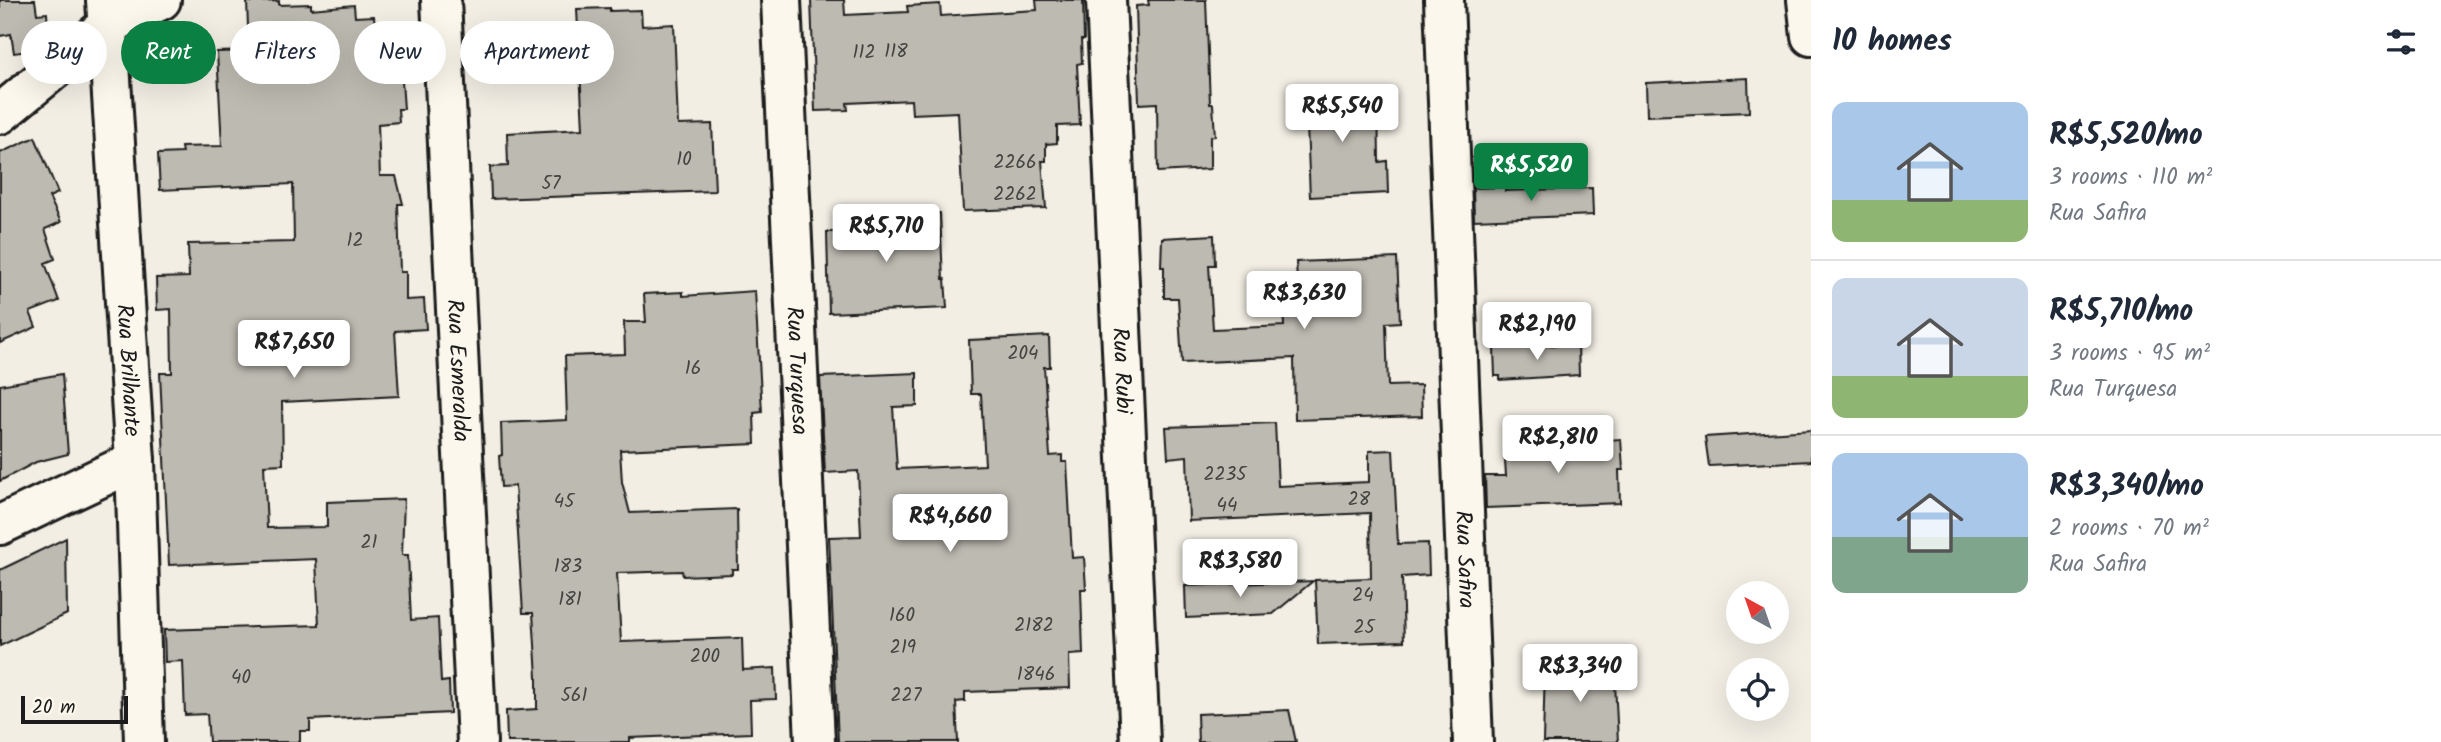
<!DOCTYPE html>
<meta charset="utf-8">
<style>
:root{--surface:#fff;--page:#f2f2f3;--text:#1f2937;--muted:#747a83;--line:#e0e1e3;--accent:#0b8043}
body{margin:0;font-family:Kalam,sans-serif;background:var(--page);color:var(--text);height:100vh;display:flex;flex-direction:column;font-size:26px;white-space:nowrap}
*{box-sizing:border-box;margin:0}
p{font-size:23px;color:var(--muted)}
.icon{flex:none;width:38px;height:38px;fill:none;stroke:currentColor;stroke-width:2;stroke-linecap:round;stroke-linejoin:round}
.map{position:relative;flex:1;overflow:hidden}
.side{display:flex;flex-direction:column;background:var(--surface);width:630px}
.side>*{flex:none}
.guide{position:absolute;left:21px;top:21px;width:665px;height:63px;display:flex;gap:14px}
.needle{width:46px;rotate:320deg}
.controls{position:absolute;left:1726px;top:581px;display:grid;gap:14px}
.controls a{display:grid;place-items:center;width:63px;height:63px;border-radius:50%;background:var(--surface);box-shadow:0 7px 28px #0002;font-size:35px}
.scale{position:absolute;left:21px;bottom:18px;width:107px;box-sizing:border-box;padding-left:7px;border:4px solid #1c1c1c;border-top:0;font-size:19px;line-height:24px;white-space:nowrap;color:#1c1c1c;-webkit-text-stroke:5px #fbf7ec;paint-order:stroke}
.price{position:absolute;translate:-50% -60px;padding:0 16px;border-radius:7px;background:#fff;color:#222;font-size:23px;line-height:46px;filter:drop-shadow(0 2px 4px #0008)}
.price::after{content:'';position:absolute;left:50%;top:42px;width:21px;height:16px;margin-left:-10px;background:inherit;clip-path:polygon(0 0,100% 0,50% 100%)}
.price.selected{background:var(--accent);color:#fff}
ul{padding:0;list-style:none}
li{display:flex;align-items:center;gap:21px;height:175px;padding:0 21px}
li+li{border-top:2px solid var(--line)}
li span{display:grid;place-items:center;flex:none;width:196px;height:140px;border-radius:14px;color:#555}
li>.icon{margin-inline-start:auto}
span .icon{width:84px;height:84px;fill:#fffc;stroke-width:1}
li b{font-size:30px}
h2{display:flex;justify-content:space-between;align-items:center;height:84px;padding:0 21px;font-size:30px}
.chip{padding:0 24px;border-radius:32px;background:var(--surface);box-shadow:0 7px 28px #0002;font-size:24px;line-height:63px}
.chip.selected{background:var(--accent);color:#fff}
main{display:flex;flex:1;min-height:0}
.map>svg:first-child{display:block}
.building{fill:#bdbab1;stroke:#1c1c1c;stroke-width:2}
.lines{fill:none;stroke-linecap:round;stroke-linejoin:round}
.minor-casing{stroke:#1c1c1c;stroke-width:44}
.minor{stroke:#fbf7ec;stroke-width:38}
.labels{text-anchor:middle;stroke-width:5;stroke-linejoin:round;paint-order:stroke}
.number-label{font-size:19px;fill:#444441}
.street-label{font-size:23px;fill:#1c1c1c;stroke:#fbf7ec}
</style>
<main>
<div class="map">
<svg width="1811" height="742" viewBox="0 0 1811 742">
<rect width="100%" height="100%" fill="#f2eee4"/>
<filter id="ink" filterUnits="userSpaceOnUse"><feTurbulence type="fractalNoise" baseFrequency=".0143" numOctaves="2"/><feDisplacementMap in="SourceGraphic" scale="14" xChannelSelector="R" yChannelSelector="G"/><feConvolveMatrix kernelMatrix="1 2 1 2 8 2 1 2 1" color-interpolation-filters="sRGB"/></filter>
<g filter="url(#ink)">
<g class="building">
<polygon points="0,0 35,0 37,14 47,13 49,46 44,49 14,53 11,34 0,36"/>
<polygon points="811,0 844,0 845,15 908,12 907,6 940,4 941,16 1037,10 1036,0 1083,0 1084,40 1081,40 1082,63 1077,64 1080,125 1057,126 1057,143 1046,144 1046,161 1042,161 1046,208 963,211 958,112 912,114 911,100 847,103 848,110 815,111"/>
<polygon points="1148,0 1206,0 1210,104 1213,104 1215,136 1210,137 1210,169 1158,172 1157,103 1139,104 1136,6 1149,5"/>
<polygon points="279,1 279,5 311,4 311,9 354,5 355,17 374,16 375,27 398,26 404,109 398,109 399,122 378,124 380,176 396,176 403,204 398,204 400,272 406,272 406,300 424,299 426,329 395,331 399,396 282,402 283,464 264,465 267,528 327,527 327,502 404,499 402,555 408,555 411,620 438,618 441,682 449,681 450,713 310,720 310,731 300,731 300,742 209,742 207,714 185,715 183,661 165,662 164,630 319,625 316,559 169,565 160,373 172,373 171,309 157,310 156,278 189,277 188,244 294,242 293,184 160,190 158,154 182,153 181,147 222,146 217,52 249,51 247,2"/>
<polygon points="610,8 610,11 641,10 642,26 674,24 678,125 712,124 715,191 491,199 490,167 508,166 507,133 583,129 577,9"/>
<polygon points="1748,78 1749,112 1647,116 1646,83"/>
<polygon points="1378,95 1379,162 1387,161 1388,193 1310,197 1307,125 1290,126 1289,98"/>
<polygon points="35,137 58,193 49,197 61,222 45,229 55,259 45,263 59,301 30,312 36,327 0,343 0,153"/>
<polygon points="1505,187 1505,191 1592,188 1593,215 1474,220 1473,188"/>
<polygon points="940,213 943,279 945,279 947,308 829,313 827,232 837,232 836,218"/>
<polygon points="1214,235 1215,265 1209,265 1213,329 1284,326 1282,282 1297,282 1296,262 1397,258 1400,322 1386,323 1388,386 1421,385 1422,416 1295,420 1294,358 1182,363 1178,298 1164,298 1164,267 1161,267 1162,238"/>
<polygon points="755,291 762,412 754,413 755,444 620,450 622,482 630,513 737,509 738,569 732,569 732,574 683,576 682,571 617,573 621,642 742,638 743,670 775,668 776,699 750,700 751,733 630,738 630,742 507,742 506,711 537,709 537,677 533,613 523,613 515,486 501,487 499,456 502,455 501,423 567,420 565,356 625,354 624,322 646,322 644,294 683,292 683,296"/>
<polygon points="1049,336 1050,367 1044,367 1050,456 1062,455 1062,462 1067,462 1072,558 1084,557 1086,589 1081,589 1083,654 1069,655 1070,688 965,692 965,701 956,702 958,742 838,742 829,537 861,536 858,471 825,473 820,377 917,373 917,406 893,407 897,469 985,465 981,394 971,394 969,340"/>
<polygon points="1578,344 1579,375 1500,380 1500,376 1495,376 1494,348"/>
<polygon points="62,374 68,454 36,462 0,481 0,385"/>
<polygon points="1275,423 1278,486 1369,482 1369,451 1393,450 1398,544 1428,543 1429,575 1402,577 1404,641 1318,644 1315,580 1371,578 1370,513 1189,521 1187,456 1168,458 1166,427"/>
<polygon points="1811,430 1811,461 1709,466 1705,437"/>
<polygon points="1621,439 1623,470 1619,470 1620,503 1486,508 1485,476 1506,476 1504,444 1531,443 1531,445"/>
<polygon points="66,538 67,614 0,646 0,570"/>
<polygon points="1313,581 1273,614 1186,618 1185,586"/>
<polygon points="1614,663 1618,742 1543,742 1545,666"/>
<polygon points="1289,710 1296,742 1198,742 1197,714"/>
</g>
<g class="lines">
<defs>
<g id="minor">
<path id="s1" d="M 106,0 L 135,461 L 144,742"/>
<path id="s2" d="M 441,0 L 477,742"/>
<path id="s3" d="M 781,0 L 815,742"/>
<path id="s4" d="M 1106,0 L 1140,742"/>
<path id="s5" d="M 1444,0 L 1473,742"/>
<polyline points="1807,0 1811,36"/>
<polyline points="0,114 108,25 161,0"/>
<polyline points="0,525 135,461"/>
</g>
</defs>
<use href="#minor" class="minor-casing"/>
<use href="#minor" class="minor"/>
</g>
</g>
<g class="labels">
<g class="number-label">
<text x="896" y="57">118</text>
<text x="864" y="58">112</text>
<text x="684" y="165">10</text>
<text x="1015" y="168">2266</text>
<text x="551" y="189">57</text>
<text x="1015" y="200">2262</text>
<text x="355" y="246">12</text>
<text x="1023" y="359">204</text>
<text x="693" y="374">16</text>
<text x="1225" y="480">2235</text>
<text x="1359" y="505">28</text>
<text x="564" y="507">45</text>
<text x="1227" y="511">44</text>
<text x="369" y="548">21</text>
<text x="568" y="572">183</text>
<text x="1363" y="601">24</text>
<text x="570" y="605">181</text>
<text x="902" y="621">160</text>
<text x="1034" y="631">2182</text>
<text x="1364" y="633">25</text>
<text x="903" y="653">219</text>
<text x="705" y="662">200</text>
<text x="1036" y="680">1846</text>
<text x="241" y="683">40</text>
<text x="574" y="701">561</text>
<text x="906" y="701">227</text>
</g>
<g class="street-label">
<text dy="8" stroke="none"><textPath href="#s1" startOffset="371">Rua Brilhante</textPath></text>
<text dy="8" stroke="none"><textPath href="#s2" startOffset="371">Rua Esmeralda</textPath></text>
<text dy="8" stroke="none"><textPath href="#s3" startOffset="371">Rua Turquesa</textPath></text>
<text dy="8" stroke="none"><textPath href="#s4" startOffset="371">Rua Rubi</textPath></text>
<text dy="8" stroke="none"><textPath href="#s5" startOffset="560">Rua Safira</textPath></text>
</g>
</g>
</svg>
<div class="controls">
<a><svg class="needle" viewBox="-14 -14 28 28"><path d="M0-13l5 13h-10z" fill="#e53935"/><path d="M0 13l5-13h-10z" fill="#747a83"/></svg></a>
<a><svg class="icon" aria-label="locate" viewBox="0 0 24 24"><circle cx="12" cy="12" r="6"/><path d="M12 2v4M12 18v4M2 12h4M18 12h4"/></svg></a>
</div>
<div class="scale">20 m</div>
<b class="price" style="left:1342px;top:144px">R$5,540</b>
<b class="price selected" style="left:1531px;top:203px">R$5,520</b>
<b class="price" style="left:886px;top:264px">R$5,710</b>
<b class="price" style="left:1304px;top:331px">R$3,630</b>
<b class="price" style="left:1537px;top:362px">R$2,190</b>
<b class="price" style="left:294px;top:380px">R$7,650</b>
<b class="price" style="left:1558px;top:475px">R$2,810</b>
<b class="price" style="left:950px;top:554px">R$4,660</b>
<b class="price" style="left:1240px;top:599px">R$3,580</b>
<b class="price" style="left:1580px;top:704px">R$3,340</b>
<div class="guide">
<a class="chip">Buy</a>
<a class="chip selected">Rent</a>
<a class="chip">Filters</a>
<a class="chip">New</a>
<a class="chip">Apartment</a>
</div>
</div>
<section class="side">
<h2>10 homes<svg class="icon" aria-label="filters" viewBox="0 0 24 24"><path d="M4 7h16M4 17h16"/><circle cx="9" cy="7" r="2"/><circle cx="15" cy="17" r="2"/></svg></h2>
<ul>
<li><span style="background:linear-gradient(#a9c7e8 70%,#8fb573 0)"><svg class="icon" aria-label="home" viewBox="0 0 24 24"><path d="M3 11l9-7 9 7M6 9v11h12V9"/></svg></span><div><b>R$5,520/mo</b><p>3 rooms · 110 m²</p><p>Rua Safira</p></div></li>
<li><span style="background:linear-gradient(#c9d6e8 70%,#8fb573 0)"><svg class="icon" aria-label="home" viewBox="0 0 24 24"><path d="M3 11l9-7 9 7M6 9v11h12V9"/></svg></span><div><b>R$5,710/mo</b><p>3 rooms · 95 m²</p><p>Rua Turquesa</p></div></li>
<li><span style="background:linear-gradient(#a9c7e8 60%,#7fa58c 0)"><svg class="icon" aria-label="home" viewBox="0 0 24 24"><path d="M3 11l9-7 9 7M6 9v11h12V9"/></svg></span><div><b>R$3,340/mo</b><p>2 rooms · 70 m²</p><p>Rua Safira</p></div></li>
</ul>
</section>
</main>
